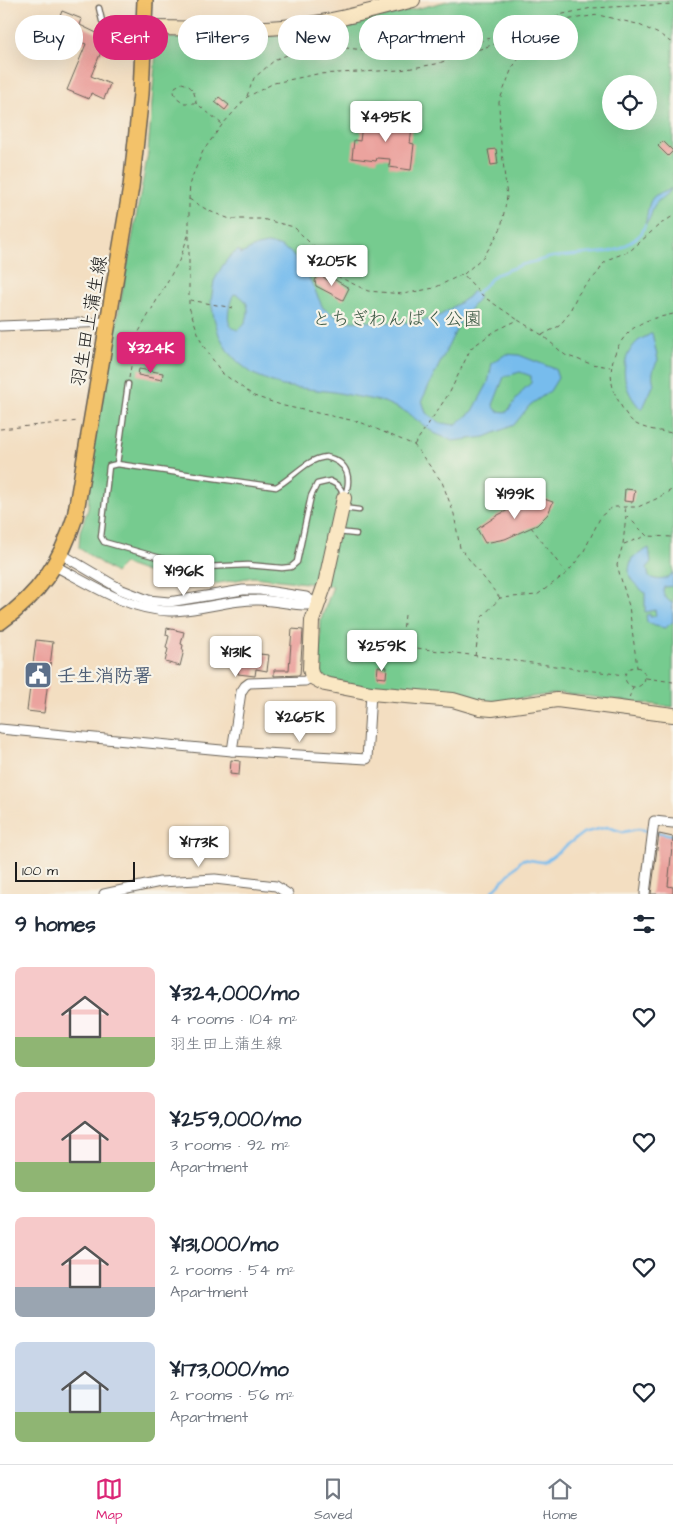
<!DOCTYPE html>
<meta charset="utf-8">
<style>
:root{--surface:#fff;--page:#f6f6f7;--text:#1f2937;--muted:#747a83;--line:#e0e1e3;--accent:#db2777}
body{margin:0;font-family:"Architects Daughter","Klee One",sans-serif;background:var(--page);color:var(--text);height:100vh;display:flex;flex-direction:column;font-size:19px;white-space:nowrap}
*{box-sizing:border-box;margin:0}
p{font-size:16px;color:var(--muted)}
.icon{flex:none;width:28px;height:28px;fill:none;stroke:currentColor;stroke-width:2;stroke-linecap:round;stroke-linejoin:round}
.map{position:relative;height:894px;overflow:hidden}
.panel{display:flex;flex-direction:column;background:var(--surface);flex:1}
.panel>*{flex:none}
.banner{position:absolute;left:15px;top:15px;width:644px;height:45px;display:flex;gap:10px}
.fabs{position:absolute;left:602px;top:75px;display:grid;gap:10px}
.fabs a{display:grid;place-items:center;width:55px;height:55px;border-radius:50%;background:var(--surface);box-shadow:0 5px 20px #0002;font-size:25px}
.scale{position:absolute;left:15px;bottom:12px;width:120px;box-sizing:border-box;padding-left:5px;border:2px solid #1c1c1c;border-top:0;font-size:14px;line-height:18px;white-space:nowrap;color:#1c1c1c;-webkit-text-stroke:4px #f7f3e8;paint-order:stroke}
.price{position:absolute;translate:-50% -42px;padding:0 11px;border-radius:5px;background:#fff;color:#222;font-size:16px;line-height:32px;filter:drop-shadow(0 1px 2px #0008)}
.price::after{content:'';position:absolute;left:50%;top:30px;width:15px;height:11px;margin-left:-8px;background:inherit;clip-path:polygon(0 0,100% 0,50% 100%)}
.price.selected{background:var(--accent);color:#fff}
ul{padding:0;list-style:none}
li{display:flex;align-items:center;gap:15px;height:125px;padding:0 15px}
li span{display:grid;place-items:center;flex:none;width:140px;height:100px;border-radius:8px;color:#555}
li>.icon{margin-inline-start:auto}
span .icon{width:60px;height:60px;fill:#fffc;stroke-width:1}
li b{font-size:21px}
h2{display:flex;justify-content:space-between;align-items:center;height:60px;padding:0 15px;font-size:21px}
.tag{padding:0 18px;border-radius:22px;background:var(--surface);box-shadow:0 5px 20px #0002;font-size:18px;line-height:45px}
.tag.selected{background:var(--accent);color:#fff}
.menu{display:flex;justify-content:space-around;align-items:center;height:70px;border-top:1px solid var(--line);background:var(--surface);font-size:14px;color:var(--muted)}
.menu a{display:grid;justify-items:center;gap:2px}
.menu .selected{color:var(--accent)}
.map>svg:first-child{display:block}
.green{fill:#76cb8f;stroke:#497456;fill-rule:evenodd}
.water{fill:#77bced;stroke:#4a6c84;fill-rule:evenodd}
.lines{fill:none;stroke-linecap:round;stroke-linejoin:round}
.stream{stroke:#77bced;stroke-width:2.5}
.building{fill:#eba39e}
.lane-casing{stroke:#676056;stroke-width:7}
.street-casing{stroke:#676056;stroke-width:11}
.secondary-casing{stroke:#676056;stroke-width:16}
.primary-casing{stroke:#676056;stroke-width:18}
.path{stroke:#676056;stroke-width:1;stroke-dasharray:4 4;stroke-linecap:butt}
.lane{stroke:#fff;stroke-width:4.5}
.street{stroke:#fff;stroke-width:9}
.secondary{stroke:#fae7c3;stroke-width:14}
.primary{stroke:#f3c26a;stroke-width:15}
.labels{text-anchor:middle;stroke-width:4.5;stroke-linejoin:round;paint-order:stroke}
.park-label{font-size:19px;fill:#3c5944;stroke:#f7f3e8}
.street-label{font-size:19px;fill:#1c1c1c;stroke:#f7f3e8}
.service-label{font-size:19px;font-weight:bold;fill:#4e5e75;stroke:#f7f3e8;text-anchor:start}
</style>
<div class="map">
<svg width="673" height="894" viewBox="0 0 673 894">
<rect width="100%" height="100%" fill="#f7f3e8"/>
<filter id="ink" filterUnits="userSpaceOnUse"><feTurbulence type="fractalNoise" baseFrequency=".02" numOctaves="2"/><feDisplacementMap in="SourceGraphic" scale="10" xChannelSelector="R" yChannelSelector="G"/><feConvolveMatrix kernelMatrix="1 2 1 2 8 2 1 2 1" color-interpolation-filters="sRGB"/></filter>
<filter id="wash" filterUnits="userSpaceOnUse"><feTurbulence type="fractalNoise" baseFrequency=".0096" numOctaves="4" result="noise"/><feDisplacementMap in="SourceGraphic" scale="20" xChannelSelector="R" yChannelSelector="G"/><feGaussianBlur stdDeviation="1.12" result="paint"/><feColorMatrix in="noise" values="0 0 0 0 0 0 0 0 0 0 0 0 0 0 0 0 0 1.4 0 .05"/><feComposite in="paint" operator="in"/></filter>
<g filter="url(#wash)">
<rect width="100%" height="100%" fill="#f3dec1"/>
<path class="green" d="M 452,0 L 673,0 L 673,707 L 560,693 L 497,702 L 381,690 L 325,679 L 319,673 L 321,620 L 333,586 L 253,577 L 191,588 L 124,564 L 115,573 L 79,548 L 80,531 L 88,509 L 92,454 L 148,153 L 156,50 L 165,38 L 270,36 L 338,28 ZM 611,84 L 649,84 L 649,121 L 611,121 Z"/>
<g class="water">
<path d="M 671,188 C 667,196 658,199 654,206 C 651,213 651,219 645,225 C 648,215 647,200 656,195 C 662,192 666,192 671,188 Z"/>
<path d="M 267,244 L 279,246 L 290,252 L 306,271 L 323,308 L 343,321 L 416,323 L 441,315 L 468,297 L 473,291 L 479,297 L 459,324 L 422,400 L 426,413 L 441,423 L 455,425 L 473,411 L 488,383 L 492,363 L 506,354 L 519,355 L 555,369 L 558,378 L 550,391 L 530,405 L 514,425 L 485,437 L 453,441 L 434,433 L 406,412 L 384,402 L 334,392 L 282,386 L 253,374 L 239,363 L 227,350 L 219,335 L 214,318 L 211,301 L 214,281 L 223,265 L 230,256 L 239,250 L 241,254 L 257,246 ZM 234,294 C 253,298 251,321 238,330 C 234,329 230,327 229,322 C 227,317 230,299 234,294 ZM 520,372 L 531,376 L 531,383 L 524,389 L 507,412 L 497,411 L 493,405 L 504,377 Z"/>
<path d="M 652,333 L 658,360 C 653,369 651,374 654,384 L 642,410 C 623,392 616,361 638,341 C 642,338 648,336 652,333 Z"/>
<path d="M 649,548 L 651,563 L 647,568 L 649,577 C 659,581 667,581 673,572 L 673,586 L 664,587 C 661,596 667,599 673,604 L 673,622 L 665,628 L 655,626 L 647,622 L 646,615 L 650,614 L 650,617 L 656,616 L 655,610 L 645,612 L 645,593 C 631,580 625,578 632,558 Z"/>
</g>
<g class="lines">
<g class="stream">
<polyline points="476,294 495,275 521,265 552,257 607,252 620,249 635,239 642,233 645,225"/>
<polyline points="490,894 523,859 542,862 546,861 583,833 607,827 623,832 638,829 673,835"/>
</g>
</g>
<g id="blocks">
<g class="building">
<polygon points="62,11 82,19 80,25 107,38 108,47 105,54 101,52 91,76 110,84 104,99 91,93 89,99 67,90 86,44 54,31"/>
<polygon points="219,97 229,105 225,110 215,102"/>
<polygon points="385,117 405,119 404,128 412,129 410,143 414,144 411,170 389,167 390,159 377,158 376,161 352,158 354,140 360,141 362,125 370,126 371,120 385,122"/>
<polygon points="663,141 673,151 668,156 658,146"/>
<polygon points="496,149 498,164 491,165 488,150"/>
<polygon points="322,276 330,282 332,278 349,288 343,300 316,286 315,281 317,277"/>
<polygon points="139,369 163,373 162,380 138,375"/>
<polygon points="625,489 635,490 633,502 624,501"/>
<polygon points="541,498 553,502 548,514 537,525 505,539 485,543 477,529 498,515 527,501"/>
<polygon points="167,628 184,632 181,644 183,645 182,650 184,650 180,666 165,662 168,649 166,648 169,636 166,635"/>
<polygon points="292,629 303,630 300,675 274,676 274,670 289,670"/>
<polygon points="36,640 53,642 44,713 27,711"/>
<polygon points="240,652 269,655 267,671 256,669 255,676 238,674"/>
<polygon points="378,666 387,667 386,678 377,677"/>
<polygon points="309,716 310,719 319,718 321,725 311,727 312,730 302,732 301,728 298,729 296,722 299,721 299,718"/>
<polygon points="231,760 240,761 239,775 230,774"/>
<polygon points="659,834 673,837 668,886 673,887 673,894 651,894"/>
</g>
</g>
</g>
<g filter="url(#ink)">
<use href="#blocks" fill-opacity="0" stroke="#676056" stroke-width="1"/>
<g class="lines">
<defs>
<g id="lane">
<path d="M 99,8 L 102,21 C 113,29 127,27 140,27"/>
<path d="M 326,457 C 349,462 352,479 344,498 C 342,489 339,485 330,481 L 317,484 L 311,496 L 297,562 L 291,567 L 282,568 L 248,565 L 205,567 L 185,565 L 104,542 L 101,537 L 109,466 L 117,464 L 276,487 C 293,478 306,459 326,457 Z"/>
<polyline points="117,464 128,384"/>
<polyline points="343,508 359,510"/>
<polyline points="338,532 356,534"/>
</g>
<g id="street">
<polyline points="0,326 109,322"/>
<polyline points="61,554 122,590 148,600 169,602 243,590 260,590 306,597 317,604"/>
<path d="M 55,566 C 90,584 128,610 169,611 C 198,611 227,600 256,600 C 277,599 297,608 317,604"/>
<polyline points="0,729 232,751 367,759 371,693"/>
<polyline points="232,751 241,692 245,686 249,683 305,681 312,677"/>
<polyline points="104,894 160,882 215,879 276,886 288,894"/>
<polyline points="645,894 654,821 673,823"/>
</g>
<g id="secondary">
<path d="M 144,28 C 194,28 244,31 293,26 C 334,22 374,10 413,0"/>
<polyline points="344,498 325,584 312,621 310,669 312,677 325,684 371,693 453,700 480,708 492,709 557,700 673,715"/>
</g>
<path id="primary" d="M 0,622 C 39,595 61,562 75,517 L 131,187 L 141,94 L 145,0"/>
</defs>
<use href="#lane" class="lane-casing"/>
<use href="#street" class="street-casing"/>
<use href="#secondary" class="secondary-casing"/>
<use href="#primary" class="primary-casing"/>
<g class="path">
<polyline points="247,96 254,78 276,59 316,45 425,56 451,51 563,14 592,8 673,4"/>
<path d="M 196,103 L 184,103 L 176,97 L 174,92 L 175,87 L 182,83 C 193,86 195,93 196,103 L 222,124"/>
<polyline points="189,199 209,211 230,219 262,219 294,227 316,249 339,277 368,291 403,294 434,288 463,274 484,297 518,320"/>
<polyline points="464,274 485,255 501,228 507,197 500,134 499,102 512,68 540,29"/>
<polyline points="190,300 233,308"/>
<path d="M 673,314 C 662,317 650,318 640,324 C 614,338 603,374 618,400 C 622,408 628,419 636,424 C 647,430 661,431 673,433"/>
<polyline points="542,335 559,326 568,315 577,296 585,285 598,273 603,264 609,259 630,251 659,225 673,216"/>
<polyline points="129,378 136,337 180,259 189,233"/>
<polyline points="0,429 79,421"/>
<polyline points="414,445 450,392 471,348 495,331 518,320 542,335 565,355 591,364 610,367"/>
<polyline points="625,508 626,516 623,544 617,565 629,606 637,667"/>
<polyline points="627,516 647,536 673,537"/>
<polyline points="531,527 566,573"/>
<polyline points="624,544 646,536"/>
<polyline points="500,598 460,548 454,514 442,482 414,445 360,422 284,406 254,396 222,373 202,344 189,307 189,199 190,182 203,151 222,125 247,97 274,83 317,74 400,70 436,64 565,20 598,15 637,24 661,35 673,44"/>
<polyline points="405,615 401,646 624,675"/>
<polyline points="475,656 481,618 500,598 537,595 567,573 583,553 601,516 613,507 638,507 656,499 673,489"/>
<circle cx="635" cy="677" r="10"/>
<polyline points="646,678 673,682"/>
<polyline points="629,698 633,687"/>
</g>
<use href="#lane" class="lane"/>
<use href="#street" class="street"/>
<use href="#secondary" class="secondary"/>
<use href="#primary" class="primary"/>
</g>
</g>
<defs>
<symbol id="civic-square" viewBox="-11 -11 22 22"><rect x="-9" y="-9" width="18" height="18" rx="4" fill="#5c6f8a" stroke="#f7f3e8"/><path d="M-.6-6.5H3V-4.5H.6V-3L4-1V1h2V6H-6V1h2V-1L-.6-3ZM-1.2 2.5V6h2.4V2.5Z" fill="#fff"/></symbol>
</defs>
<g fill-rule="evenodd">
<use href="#civic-square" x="22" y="659" width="32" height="32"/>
</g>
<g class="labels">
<g class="park-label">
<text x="397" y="325">とちぎわんぱく公園</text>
</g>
<g class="street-label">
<text transform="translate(88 321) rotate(-80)" y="7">羽生田上蒲生線</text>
</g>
<g class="service-label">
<text x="57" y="682">壬生消防署</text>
</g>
</g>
</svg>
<div class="fabs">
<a><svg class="icon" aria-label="locate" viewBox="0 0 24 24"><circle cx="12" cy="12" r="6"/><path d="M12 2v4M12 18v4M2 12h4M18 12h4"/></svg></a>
</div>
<div class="scale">100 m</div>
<b class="price" style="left:386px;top:143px">¥495K</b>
<b class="price" style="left:332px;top:287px">¥205K</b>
<b class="price selected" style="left:151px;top:374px">¥324K</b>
<b class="price" style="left:515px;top:520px">¥199K</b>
<b class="price" style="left:184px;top:597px">¥196K</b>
<b class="price" style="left:382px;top:672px">¥259K</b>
<b class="price" style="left:236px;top:678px">¥131K</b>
<b class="price" style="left:300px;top:743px">¥265K</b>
<b class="price" style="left:199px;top:868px">¥173K</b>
<div class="banner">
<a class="tag">Buy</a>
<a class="tag selected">Rent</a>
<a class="tag">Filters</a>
<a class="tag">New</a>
<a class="tag">Apartment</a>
<a class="tag">House</a>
</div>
</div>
<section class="panel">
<h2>9 homes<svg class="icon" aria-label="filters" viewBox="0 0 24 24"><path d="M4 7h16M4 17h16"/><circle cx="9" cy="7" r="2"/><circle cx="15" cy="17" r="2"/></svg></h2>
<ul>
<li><span style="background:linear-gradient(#f6c9c9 70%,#8fb573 0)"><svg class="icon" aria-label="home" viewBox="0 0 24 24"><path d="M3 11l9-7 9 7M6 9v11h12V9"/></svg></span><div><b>¥324,000/mo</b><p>4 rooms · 104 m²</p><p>羽生田上蒲生線</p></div><svg class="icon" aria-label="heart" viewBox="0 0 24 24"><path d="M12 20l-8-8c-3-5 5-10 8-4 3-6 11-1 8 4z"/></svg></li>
<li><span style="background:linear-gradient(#f6c9c9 70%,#8fb573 0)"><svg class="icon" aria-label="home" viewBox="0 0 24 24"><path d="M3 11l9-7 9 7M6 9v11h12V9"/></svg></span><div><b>¥259,000/mo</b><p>3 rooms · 92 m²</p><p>Apartment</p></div><svg class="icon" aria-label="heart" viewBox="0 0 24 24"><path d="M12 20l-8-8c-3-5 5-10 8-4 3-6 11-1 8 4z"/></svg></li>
<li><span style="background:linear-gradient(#f6c9c9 70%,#9aa5b1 0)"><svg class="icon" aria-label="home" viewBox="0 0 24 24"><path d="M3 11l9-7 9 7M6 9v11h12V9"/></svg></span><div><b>¥131,000/mo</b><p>2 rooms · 54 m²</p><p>Apartment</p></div><svg class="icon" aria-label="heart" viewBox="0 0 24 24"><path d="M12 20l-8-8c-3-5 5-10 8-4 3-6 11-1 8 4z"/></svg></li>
<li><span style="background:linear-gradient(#c9d6e8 70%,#8fb573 0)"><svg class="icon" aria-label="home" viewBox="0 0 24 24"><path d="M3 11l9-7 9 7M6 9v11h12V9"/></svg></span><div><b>¥173,000/mo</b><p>2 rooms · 56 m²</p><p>Apartment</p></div><svg class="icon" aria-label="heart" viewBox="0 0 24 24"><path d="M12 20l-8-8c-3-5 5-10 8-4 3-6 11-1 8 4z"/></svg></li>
</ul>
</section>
<nav class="menu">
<a class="selected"><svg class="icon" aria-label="map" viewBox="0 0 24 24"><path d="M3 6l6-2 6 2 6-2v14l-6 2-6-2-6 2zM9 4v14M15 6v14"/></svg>Map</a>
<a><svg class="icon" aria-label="saved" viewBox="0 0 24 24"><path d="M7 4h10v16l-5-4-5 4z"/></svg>Saved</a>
<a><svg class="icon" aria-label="home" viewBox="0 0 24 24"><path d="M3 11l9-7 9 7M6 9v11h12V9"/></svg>Home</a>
</nav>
